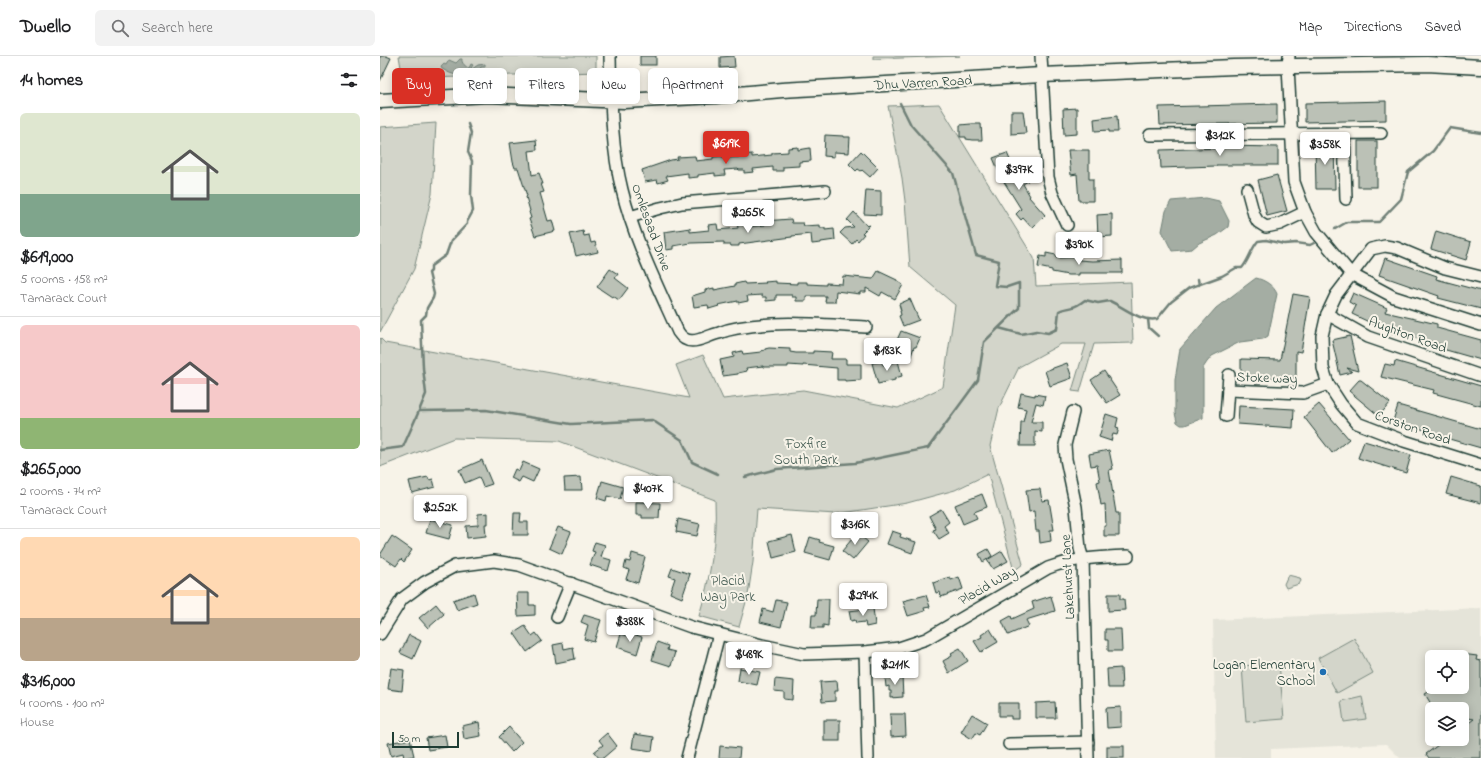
<!DOCTYPE html>
<meta charset="utf-8">
<style>
:root{--surface:#fff;--page:#f2f2f2;--text:#202124;--muted:#757577;--line:#e0e0e0;--accent:#d93025}
body{margin:0;font-family:"Indie Flower",sans-serif;background:var(--page);color:var(--text);height:100vh;display:flex;flex-direction:column;font-size:15px;white-space:nowrap}
*{box-sizing:border-box;margin:0}
p{font-size:13px;color:var(--muted)}
.icon{flex:none;width:22px;height:22px;fill:none;stroke:currentColor;stroke-width:2;stroke-linecap:round;stroke-linejoin:round}
.map{position:relative;flex:1;overflow:hidden}
.details{display:flex;flex-direction:column;background:var(--surface);width:380px}
.details>*{flex:none}
.top-card{position:absolute;left:12px;top:12px;width:380px;height:36px;display:flex;gap:8px}
.buttons{position:absolute;left:1045px;top:594px;display:grid;gap:8px}
.buttons a{display:grid;place-items:center;width:44px;height:44px;border-radius:6px;background:var(--surface);box-shadow:0 2px 10px #0003;font-size:20px}
.scale{position:absolute;left:12px;bottom:10px;width:67px;box-sizing:border-box;padding-left:4px;border:2px solid #1f3d34;border-top:0;font-size:11px;line-height:14px;white-space:nowrap;color:#1f3d34;-webkit-text-stroke:3px #f7f3e8;paint-order:stroke}
.price{position:absolute;translate:-50% -34px;padding:0 9px;border-radius:4px;background:#fff;color:#222;font-size:13px;line-height:26px;filter:drop-shadow(0 1px 2px #0008)}
.price::after{content:'';position:absolute;left:50%;top:24px;width:12px;height:9px;margin-left:-6px;background:inherit;clip-path:polygon(0 0,100% 0,50% 100%)}
.price.current{background:var(--accent);color:#fff}
ul{padding:0;list-style:none}
li{display:grid;align-content:center;gap:8px;height:212px;padding:0 20px}
li+li{border-top:1px solid var(--line)}
li span{display:grid;place-items:center;height:124px;border-radius:6px;color:#555}
li>.icon{margin-inline-start:auto}
span .icon{width:72px;height:72px;fill:#fffc;stroke-width:1}
li b{font-size:17px}
h2{display:flex;justify-content:space-between;align-items:center;height:48px;padding:0 20px;font-size:17px}
.chip{padding:0 14px;border-radius:6px;background:var(--surface);box-shadow:0 2px 10px #0003;font-size:14px;line-height:36px}
.chip.current{background:var(--accent);color:#fff}
header{display:flex;align-items:center;gap:24px;box-sizing:border-box;height:56px;padding:0 20px;background:var(--surface);border-bottom:1px solid var(--line)}
header strong{font-size:19px}
nav{display:flex;gap:22px;margin-inline-start:auto;font-size:14px}
.search{width:280px;height:36px;background:var(--page);display:flex;align-items:center;gap:10px;box-sizing:border-box;padding:0 14px;border-radius:6px;color:var(--muted);font-size:15px}
main{display:flex;flex:1;min-height:0}
.map>svg:first-child{display:block}
.built{fill:#e5e4d9;fill-rule:evenodd}
.green{fill:#d3d5ca;stroke:#79897f}
.water{fill:#a4ada3;stroke:#6f8077}
.lines{fill:none;stroke-linecap:round;stroke-linejoin:round}
.stream{stroke:#6f8077;stroke-width:2.5}
.building{fill:#bbc1b6;stroke:#1f3d34}
.minor-casing{stroke:#1f3d34;stroke-width:14}
.major-casing{stroke:#1f3d34;stroke-width:17}
.minor{stroke:#f7f3e8;stroke-width:11}
.major{stroke:#f7f3e8;stroke-width:14}
.poi-dot{fill:#1f6fb2;stroke:#f7f3e8;stroke-width:1.5}
.labels{text-anchor:middle;stroke-width:4;stroke-linejoin:round;paint-order:stroke}
.street-label{font-size:14px;fill:#1f3d34;stroke:#f7f3e8}
.park-label{font-size:14px;fill:#435b52;stroke:#f7f3e8}
.poi-label{font-size:14px;fill:#1f3d34;stroke:#f7f3e8;text-anchor:end}
</style>
<header>
<strong>Dwello</strong>
<div class="search"><svg class="icon" aria-label="search" viewBox="0 0 24 24"><circle cx="10" cy="10" r="6"/><path d="M15 15l6 6"/></svg>Search here</div>
<nav><a>Map</a><a>Directions</a><a>Saved</a></nav>
</header>
<main>
<section class="details">
<h2>14 homes<svg class="icon" aria-label="filters" viewBox="0 0 24 24"><path d="M4 7h16M4 17h16"/><circle cx="9" cy="7" r="2"/><circle cx="15" cy="17" r="2"/></svg></h2>
<ul>
<li><span style="background:linear-gradient(#dfe7d0 65%,#7fa58c 0)"><svg class="icon" aria-label="home" viewBox="0 0 24 24"><path d="M3 11l9-7 9 7M6 9v11h12V9"/></svg></span><div><b>$619,000</b><p>5 rooms · 158 m²</p><p>Tamarack Court</p></div></li>
<li><span style="background:linear-gradient(#f6c9c9 75%,#8fb573 0)"><svg class="icon" aria-label="home" viewBox="0 0 24 24"><path d="M3 11l9-7 9 7M6 9v11h12V9"/></svg></span><div><b>$265,000</b><p>2 rooms · 74 m²</p><p>Tamarack Court</p></div></li>
<li><span style="background:linear-gradient(#ffd9b3 65%,#b9a48a 0)"><svg class="icon" aria-label="home" viewBox="0 0 24 24"><path d="M3 11l9-7 9 7M6 9v11h12V9"/></svg></span><div><b>$316,000</b><p>4 rooms · 100 m²</p><p>House</p></div></li>
</ul>
</section>
<div class="map">
<svg width="1101" height="702" viewBox="0 0 1101 702">
<rect width="100%" height="100%" fill="#f7f3e8"/>
<filter id="ink" filterUnits="userSpaceOnUse"><feTurbulence type="fractalNoise" baseFrequency=".025" numOctaves="2"/><feDisplacementMap in="SourceGraphic" scale="8" xChannelSelector="R" yChannelSelector="G"/><feConvolveMatrix kernelMatrix="1 2 1 2 8 2 1 2 1" color-interpolation-filters="sRGB"/></filter>
<g filter="url(#ink)">
<path class="built" d="M 1101,552 L 1101,702 L 1020,702 L 1006,688 L 891,693 L 891,702 L 836,702 L 833,564 ZM 1052,601 L 1082,601 L 1082,631 L 1052,631 ZM 1052,653 L 1082,653 L 1082,683 L 1052,683 Z"/>
<g class="green">
<polygon points="19,0 216,0 216,16 23,23"/>
<polygon points="493,0 580,0 493,3"/>
<path d="M 559,48 L 654,202 L 656,230 L 751,226 L 753,287 L 714,288 L 700,336 L 692,335 L 706,288 L 681,288 L 639,311 L 619,352 L 610,390 L 643,508 L 634,515 L 608,418 L 575,434 L 527,447 L 456,458 L 377,453 L 373,506 L 368,539 L 359,571 L 319,560 C 330,523 337,484 335,444 L 179,385 L 74,382 L 0,411 L 0,282 L 5,287 L 309,342 L 296,309 L 323,299 L 343,343 L 423,334 L 518,352 L 563,331 L 575,249 L 530,211 L 525,145 L 522,122 L 508,50 Z"/>
<polygon points="56,67 52,138 34,213 0,276 0,71"/>
<polygon points="908,519 920,522 921,525 919,528 906,532 904,528"/>
<polygon points="974,582 993,617 957,637 938,602"/>
<polygon points="899,607 904,663 866,666 862,610"/>
<polygon points="982,640 986,663 964,666 961,645"/>
</g>
<g class="water">
<path d="M 80,3 L 82,3 C 81,7 86,11 89,12 L 91,8 L 93,9 L 91,12 L 92,13 L 98,9 L 105,8 L 105,11 L 101,11 L 100,14 L 97,13 L 97,16 L 91,20 L 87,19 L 85,15 L 83,15 C 76,22 70,17 62,13 L 61,11 L 64,8 L 66,9 L 69,4 L 76,7 Z"/>
<polygon points="826,142 839,145 849,165 848,171 837,179 819,187 812,193 792,195 782,175 786,155 791,145"/>
<path d="M 876,222 C 885,224 894,230 897,238 L 888,280 L 883,283 L 860,286 L 832,300 L 827,306 L 823,312 L 823,362 L 805,369 L 801,369 L 797,366 L 795,357 L 795,324 L 800,293 L 836,252 Z"/>
</g>
<g class="lines">
<g class="stream">
<polyline points="955,173 967,166 999,166 1021,143 1028,116 1053,95 1070,72 1101,77"/>
<polyline points="818,223 819,229"/>
<polyline points="768,263 769,272 778,280"/>
<path d="M 619,272 L 641,278 L 656,275 L 668,277 L 677,273 L 679,255 C 683,252 687,253 693,251 C 697,250 701,247 705,244 L 718,247 L 730,245 C 745,252 760,266 777,263 L 791,246 L 809,232 L 842,220 L 856,212 L 862,212 C 869,204 871,193 878,185 L 886,184 L 904,188 L 916,187 L 930,189 L 934,187"/>
<polyline points="39,355 46,338 43,312 41,264 46,259 47,252 53,242 54,238 49,217 51,215 51,210 66,199 71,185 87,168 87,166 93,155 91,139 92,105 88,96 91,77 88,68"/>
<polyline points="0,394 23,391 39,355 106,354 191,368 272,364 302,384 312,406 338,418"/>
<polyline points="365,421 397,413 475,407 548,392 598,324 604,286 639,252 639,227 627,231 615,230 619,205 596,199 573,117 531,69 520,47"/>
</g>
</g>
<g class="building">
<polygon points="0,0 6,0 11,2 0,25"/>
<rect x="260" y="0" width="16" height="9"/>
<polygon points="354,0 355,11 340,12 340,1"/>
<polygon points="1006,45 1006,64 925,66 925,47"/>
<polygon points="897,48 897,67 780,69 779,51"/>
<polygon points="697,52 697,78 684,79 683,53"/>
<polygon points="631,55 643,55 646,77 631,78"/>
<polygon points="737,60 738,76 729,76 729,74 715,75 714,63"/>
<polygon points="591,68 601,68 602,84 592,84 586,83 586,81 580,81 580,69"/>
<polygon points="445,79 463,80 463,81 470,81 469,97 454,96 454,101 444,100"/>
<polygon points="156,84 157,94 149,95 152,119 159,117 163,128 161,128 164,136 160,137 168,165 172,164 175,175 155,180 149,163 151,162 149,156 150,155 146,141 147,140 138,112 135,112 133,106 130,87"/>
<rect x="978" y="85" width="19" height="46"/>
<polygon points="954,86 955,133 936,133 935,87"/>
<polygon points="843,90 898,91 898,109 836,109 836,110 781,112 780,94 843,92"/>
<polygon points="418,91 418,94 430,92 431,105 419,106 419,110 403,111 403,115 393,115 393,111 373,113 374,116 364,117 364,114 359,114 358,113 344,114 345,119 335,120 335,117 318,119 318,121 308,122 308,117 286,120 288,124 278,127 277,124 265,126 262,114 291,104 298,103 297,101 315,100 316,105 333,103 333,101 343,100 343,102 362,101 362,99 372,98 372,101 392,99 392,97 408,96 408,92"/>
<polygon points="688,94 709,94 709,123 713,123 713,145 699,145 697,118 691,119"/>
<polygon points="481,95 498,112 490,121 482,114 481,115 478,113 476,115 469,108"/>
<polygon points="627,97 637,120 642,117 648,125 643,128 650,140 649,141 665,159 652,172 643,162 641,164 636,158 641,153 621,121 613,102"/>
<polygon points="897,119 907,155 887,160 878,124"/>
<polygon points="486,134 501,135 501,159 484,158"/>
<polygon points="474,156 487,170 490,169 482,177 484,178 478,185 476,183 472,188 460,177 465,172 474,171 467,164"/>
<polygon points="732,158 732,180 718,181 717,159"/>
<polygon points="411,163 412,167 423,167 424,170 440,169 440,172 445,172 445,174 454,173 455,184 441,186 441,187 432,188 431,178 412,180 412,181 359,188 359,190 351,190 351,189 344,189 344,186 311,187 293,190 293,193 286,194 284,176 310,172 310,176 329,174 328,169 337,168 338,174 358,172 357,167 366,166 367,171 385,169 384,165"/>
<polygon points="203,175 204,180 209,179 211,187 215,186 218,196 205,199 204,198 196,200 190,178"/>
<polygon points="1056,175 1091,186 1086,204 1051,193"/>
<polygon points="666,197 676,199 676,202 699,201 699,204 712,205 742,204 742,217 699,217 699,219 688,219 672,216 672,214 658,211 660,200 666,201"/>
<polygon points="1005,202 1057,220 1056,223 1101,235 1101,253 1058,242 1059,240 999,219"/>
<polygon points="230,213 238,218 235,222 248,232 239,244 233,240 232,241 217,231"/>
<polygon points="498,215 517,224 517,225 523,229 515,243 502,236 500,240 486,232 486,236 480,236 480,238 456,235 455,246 445,246 446,240 426,240 426,245 416,245 416,241 412,241 412,239 396,239 396,244 386,245 386,241 382,241 382,239 367,240 368,245 358,247 358,245 338,249 339,250 329,253 328,249 314,251 312,240 325,236 325,234 334,232 334,234 355,230 355,228 364,226 365,228 386,227 385,226 396,225 396,227 417,228 417,226 427,226 427,228 446,229 446,227 462,228 463,220 493,223"/>
<polygon points="973,237 1007,252 1005,256 1057,268 1057,272 1101,284 1101,304 1059,292 1060,288 1008,276 1008,275 972,258 976,250 969,246"/>
<polygon points="913,238 930,241 921,296 916,295 916,322 861,321 861,303 900,304"/>
<polygon points="530,243 539,264 523,270 519,260 521,259 520,255 521,255 519,248"/>
<polygon points="521,275 540,282 536,291 534,291 530,303 517,299 522,286 517,284"/>
<polygon points="970,280 978,315 967,312 972,316 960,319 952,284"/>
<polygon points="389,292 410,293 410,296 416,297 433,297 433,295 452,296 451,303 466,303 466,308 481,308 481,324 465,325 465,324 457,324 457,312 423,309 423,310 408,309 408,311 383,311 383,310 366,312 367,315 358,317 358,318 343,320 340,304 354,301 353,297 362,295 363,298 381,296 381,295 385,294 385,293"/>
<polygon points="502,305 503,309 518,305 522,320 515,322 515,324 498,328 492,307"/>
<polygon points="1015,305 1101,330 1101,350 1053,337 1054,334 1001,321 1005,308 1014,310"/>
<polygon points="687,307 692,322 670,330 665,315"/>
<polygon points="724,315 740,339 727,347 711,324"/>
<polygon points="979,324 981,324 1010,347 999,360 969,335"/>
<polygon points="641,337 655,340 655,338 665,340 663,349 656,347 651,366 662,366 662,376 655,375 655,390 640,390 641,366 643,366 646,353 638,351"/>
<polygon points="939,348 969,383 952,397 924,361"/>
<polygon points="1018,349 1101,373 1101,392 1055,379 1056,377 1013,365"/>
<polygon points="859,350 914,353 913,372 858,368"/>
<polygon points="726,358 738,362 736,371 739,372 737,379 733,378 731,385 719,381"/>
<polygon points="984,385 1031,399 1026,417 978,402"/>
<polygon points="729,394 733,413 729,414 736,457 739,457 739,480 724,480 724,470 726,470 725,448 721,449 717,426 720,425 717,409 711,410 709,398"/>
<polygon points="102,404 112,428 103,431 99,421 85,427 79,414"/>
<polygon points="143,406 159,413 153,426 142,421 139,426 131,422 135,413 139,415"/>
<polygon points="48,421 49,424 53,423 55,431 32,437 29,425"/>
<polygon points="201,421 202,434 185,434 184,422"/>
<polygon points="1071,421 1101,430 1101,447 1066,438"/>
<polygon points="222,425 243,431 240,443 227,440 226,445 217,442"/>
<polygon points="660,433 662,445 669,444 674,474 670,474 671,485 660,487 659,475 656,475 654,455 649,456 646,434"/>
<polygon points="602,438 607,451 594,456 597,462 583,468 575,449"/>
<polygon points="256,446 280,447 279,462 262,462 262,459 256,459"/>
<polygon points="561,453 569,466 564,470 569,477 559,483 553,474 556,473 549,460"/>
<polygon points="108,457 108,468 105,468 106,480 87,482 86,470 98,469 98,458"/>
<polygon points="134,457 141,457 140,466 148,466 148,479 133,479"/>
<polygon points="50,463 73,469 69,483 46,477"/>
<polygon points="298,463 320,468 317,480 296,476"/>
<polygon points="178,471 191,476 182,498 169,492"/>
<polygon points="512,475 521,478 520,481 536,486 532,497 507,488"/>
<polygon points="477,477 488,486 473,504 462,495"/>
<polygon points="412,479 416,496 393,502 389,485"/>
<polygon points="12,480 32,494 24,506 21,503 16,510 0,499"/>
<polygon points="430,481 440,484 439,486 454,490 450,504 425,497"/>
<polygon points="215,486 225,489 221,501 231,504 228,515 210,509 215,496 212,495"/>
<polygon points="608,493 612,500 603,506 599,498"/>
<polygon points="622,495 628,505 613,513 607,504"/>
<polygon points="252,497 265,501 258,527 246,523 249,514 244,512 246,505 250,506"/>
<polygon points="292,512 310,518 302,542 290,537 295,522 289,520"/>
<polygon points="570,521 571,524 579,521 583,533 561,541 560,536 556,537 553,527"/>
<polygon points="94,537 97,547 77,554 73,544"/>
<polygon points="137,537 149,537 149,549 155,549 155,559 138,560"/>
<polygon points="728,538 740,538 740,543 744,543 745,554 728,555"/>
<polygon points="546,539 550,551 544,552 545,555 528,560 523,545"/>
<polygon points="671,540 675,555 646,564 649,570 628,579 622,565 631,560 632,563 654,553 652,546"/>
<polygon points="437,543 449,543 448,570 443,569 443,572 431,572 432,559 436,559"/>
<polygon points="396,544 407,546 401,571 380,566 383,553 393,556"/>
<polygon points="56,548 64,558 48,572 39,562"/>
<polygon points="493,552 495,569 486,571 485,566 476,567 475,564 471,565 469,555"/>
<polygon points="204,559 221,564 214,586 204,583 208,569 201,566"/>
<polygon points="145,570 152,580 156,577 162,585 147,596 134,577"/>
<polygon points="610,573 618,586 601,596 594,585 602,581 601,579"/>
<polygon points="725,573 741,573 742,595 728,595 728,584 725,584"/>
<polygon points="241,578 252,581 253,578 262,581 257,598 237,591"/>
<polygon points="29,579 41,585 33,603 20,597"/>
<polygon points="277,586 288,590 287,594 295,596 291,610 272,604"/>
<polygon points="183,587 184,593 193,591 195,603 176,607 173,589"/>
<polygon points="580,592 588,605 569,617 563,605 572,600 571,597"/>
<polygon points="1082,598 1097,600 1096,604 1101,605 1101,702 1049,702 1046,698 1066,683 1082,683 1082,672 1094,663 1082,661 1082,653 1054,653 1045,638 1057,631 1082,631"/>
<polygon points="11,612 24,614 22,635 8,633"/>
<polygon points="360,612 380,616 377,629 358,625"/>
<polygon points="741,612 742,632 728,632 727,613"/>
<polygon points="522,620 523,641 511,642 511,635 509,635 509,630 506,631 505,621"/>
<polygon points="395,623 414,625 413,644 404,643 404,636 394,635"/>
<polygon points="457,625 458,635 455,635 455,645 442,646 440,626"/>
<polygon points="675,646 676,662 656,662 656,647"/>
<polygon points="619,647 639,647 639,663 631,663 631,660 619,660"/>
<polygon points="741,651 741,671 727,672 726,652"/>
<polygon points="510,658 525,658 526,680 511,681"/>
<polygon points="592,658 607,667 600,679 596,677 592,683 581,676"/>
<rect x="444" y="664" width="16" height="21"/>
<polygon points="99,666 101,680 84,683 82,670"/>
<polygon points="129,671 142,686 132,696 119,681"/>
<polygon points="227,677 237,690 223,702 219,702 214,696 223,689 219,684"/>
<polygon points="254,678 274,681 272,695 252,692"/>
<polygon points="65,679 67,691 48,694 46,682"/>
<polygon points="30,683 34,700 24,702 23,697 11,700 8,687"/>
<polygon points="340,690 360,692 359,702 339,702"/>
<rect x="727" y="690" width="17" height="12"/>
</g>
<g class="lines">
<defs>
<g id="minor">
<path d="M 230,0 C 231,45 231,90 242,134 C 254,183 277,229 298,276 C 309,293 323,281 339,277 C 344,275 351,273 357,272 C 399,264 443,269 486,271"/>
<polyline points="661,0 668,121 672,137 687,169"/>
<polyline points="909,0 908,10 914,126 925,156 936,176 971,218 1014,241 1101,269"/>
<polyline points="964,77 966,143"/>
<polyline points="770,79 1001,77"/>
<polyline points="867,133 874,159 878,166 886,171 900,168 925,156"/>
<polyline points="250,161 280,152 302,147 445,135"/>
<polyline points="1101,221 1065,212 1017,192 1005,190 991,193 956,239 947,258 942,280 943,312 948,328 961,348 977,367 1024,385 1101,409"/>
<polyline points="947,258 988,281 1101,320"/>
<polyline points="848,334 923,337 948,328"/>
<polyline points="693,356 685,389 686,403 696,451 700,493 703,503 708,702"/>
<polyline points="846,360 849,319"/>
<polyline points="177,561 191,527"/>
<path d="M 0,578 L 22,543 L 45,526 L 75,510 L 114,505 L 139,509 L 311,571 L 382,589 L 424,598 L 485,596 L 519,592 L 546,583 L 668,512 C 694,502 721,501 748,500"/>
<polyline points="485,596 488,702"/>
<polyline points="629,688 708,686"/>
<polyline points="307,702 339,578"/>
</g>
<polyline id="major" points="0,45 108,39 244,45 335,40 402,34 662,19 854,11 1047,8 1101,11"/>
</defs>
<use href="#minor" class="minor-casing"/>
<use href="#major" class="major-casing"/>
<use href="#minor" class="minor"/>
<use href="#major" class="major"/>
</g>
</g>
<circle class="poi-dot" cx="943" cy="616" r="4"/>
<g class="labels">
<g class="street-label">
<text transform="translate(543 26) rotate(-3)" y="5">Dhu Varren Road</text>
<text transform="translate(272 171) rotate(70)" y="5">Omlesaad Drive</text>
<text transform="translate(1028 278) rotate(20)" y="5">Aughton Road</text>
<text transform="translate(887 321) rotate(2)" y="5">Stoke way</text>
<text transform="translate(1033 371) rotate(19)" y="5">Corston Road</text>
<text transform="translate(687 521) rotate(-93)" y="5">Lakehurst Lane</text>
<text transform="translate(607 529) rotate(-30)" y="5">Placid Way</text>
</g>
<g class="park-label">
<text x="426" y="392">Foxfire<tspan x="426" dy="16">South Park</tspan></text>
<text x="348" y="529">Placid<tspan x="348" dy="16">Way Park</tspan></text>
</g>
<g class="poi-label">
<text x="935" y="613">Logan Elementary<tspan x="935" dy="16">School</tspan></text>
</g>
</g>
</svg>
<div class="buttons">
<a><svg class="icon" aria-label="locate" viewBox="0 0 24 24"><circle cx="12" cy="12" r="6"/><path d="M12 2v4M12 18v4M2 12h4M18 12h4"/></svg></a>
<a><svg class="icon" aria-label="layers" viewBox="0 0 24 24"><path d="M12 4l9 5-9 5-9-5zM3 14l9 5 9-5"/></svg></a>
</div>
<div class="scale">50 m</div>
<b class="price" style="left:840px;top:101px">$312K</b>
<b class="price current" style="left:346px;top:109px">$619K</b>
<b class="price" style="left:945px;top:110px">$358K</b>
<b class="price" style="left:639px;top:135px">$397K</b>
<b class="price" style="left:368px;top:178px">$265K</b>
<b class="price" style="left:699px;top:210px">$390K</b>
<b class="price" style="left:507px;top:316px">$183K</b>
<b class="price" style="left:268px;top:454px">$407K</b>
<b class="price" style="left:60px;top:473px">$252K</b>
<b class="price" style="left:475px;top:490px">$316K</b>
<b class="price" style="left:483px;top:561px">$294K</b>
<b class="price" style="left:250px;top:587px">$388K</b>
<b class="price" style="left:369px;top:620px">$489K</b>
<b class="price" style="left:515px;top:630px">$211K</b>
<div class="top-card">
<a class="chip current">Buy</a>
<a class="chip">Rent</a>
<a class="chip">Filters</a>
<a class="chip">New</a>
<a class="chip">Apartment</a>
</div>
</div>
</main>
